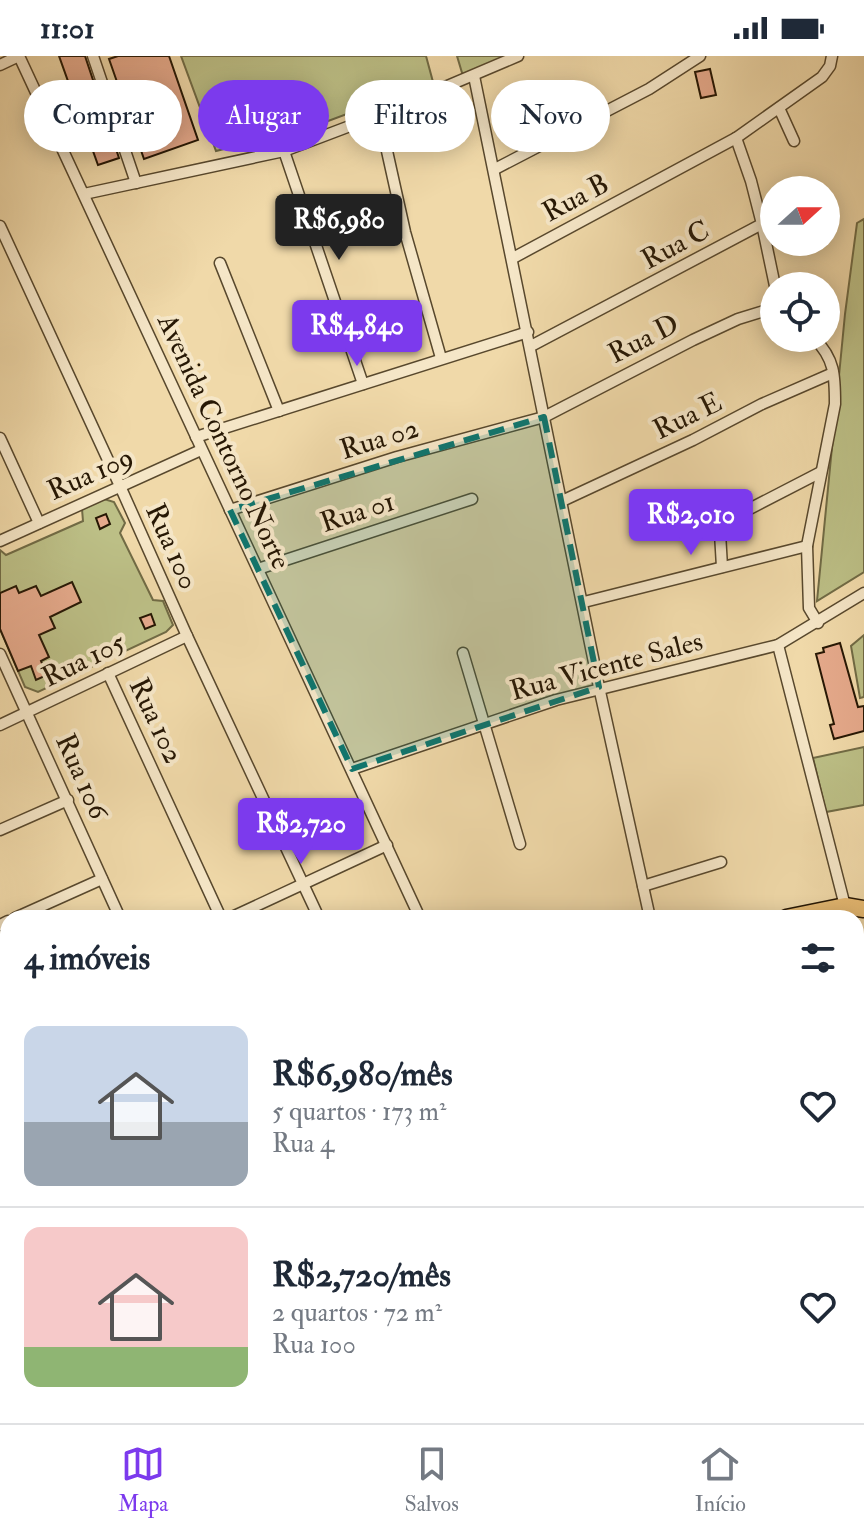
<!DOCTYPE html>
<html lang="pt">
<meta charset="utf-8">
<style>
:root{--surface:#fff;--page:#f2f2f3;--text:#1f2937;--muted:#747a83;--line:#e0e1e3;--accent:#7c3aed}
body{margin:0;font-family:"IM FELL Double Pica",serif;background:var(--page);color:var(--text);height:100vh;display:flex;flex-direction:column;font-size:30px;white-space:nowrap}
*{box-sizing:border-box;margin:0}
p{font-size:26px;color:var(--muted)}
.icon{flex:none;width:44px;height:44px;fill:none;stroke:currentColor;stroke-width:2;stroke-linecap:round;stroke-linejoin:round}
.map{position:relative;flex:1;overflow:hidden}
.details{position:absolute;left:0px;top:854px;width:864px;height:514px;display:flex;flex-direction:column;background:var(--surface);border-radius:24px 24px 0 0;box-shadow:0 4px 20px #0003}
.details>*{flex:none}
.hud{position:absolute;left:24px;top:24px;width:816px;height:72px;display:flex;gap:16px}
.needle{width:52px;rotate:69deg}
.fabs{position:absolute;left:760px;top:120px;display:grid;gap:16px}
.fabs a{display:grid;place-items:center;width:80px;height:80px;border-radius:50%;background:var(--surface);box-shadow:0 4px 20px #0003;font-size:40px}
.price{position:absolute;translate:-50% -68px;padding:0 18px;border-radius:8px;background:var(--accent);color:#fff;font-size:26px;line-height:52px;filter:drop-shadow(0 2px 4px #0008)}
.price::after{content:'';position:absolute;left:50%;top:48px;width:24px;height:18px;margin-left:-12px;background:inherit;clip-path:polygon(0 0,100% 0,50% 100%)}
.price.on{background:#222;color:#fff}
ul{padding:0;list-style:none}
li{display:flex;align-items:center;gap:24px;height:200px;padding:0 24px}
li+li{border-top:2px solid var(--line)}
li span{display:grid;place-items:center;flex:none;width:224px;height:160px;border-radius:16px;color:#555}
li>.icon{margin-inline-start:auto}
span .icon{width:96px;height:96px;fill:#fffc;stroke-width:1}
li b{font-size:34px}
h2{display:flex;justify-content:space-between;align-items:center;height:96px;padding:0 24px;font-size:34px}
.tag{padding:0 28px;border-radius:36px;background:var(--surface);box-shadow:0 4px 20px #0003;font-size:28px;line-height:72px}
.tag.on{background:var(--accent);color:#fff}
.status{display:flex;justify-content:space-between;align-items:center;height:56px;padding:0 40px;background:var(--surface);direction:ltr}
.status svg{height:22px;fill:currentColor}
.menu{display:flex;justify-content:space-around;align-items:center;height:112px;border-top:2px solid var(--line);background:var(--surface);font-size:22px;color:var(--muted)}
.menu a{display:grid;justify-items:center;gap:4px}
.menu .on{color:var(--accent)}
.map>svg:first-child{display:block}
.green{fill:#bcbf86;stroke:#716b45;stroke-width:2}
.building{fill:#e6aa8c;stroke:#261704;stroke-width:2}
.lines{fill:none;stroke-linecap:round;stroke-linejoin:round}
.minor-casing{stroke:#58482d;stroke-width:13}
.primary-casing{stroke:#261704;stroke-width:19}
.path{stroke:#261704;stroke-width:2;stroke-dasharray:2 4;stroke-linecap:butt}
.minor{stroke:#f5e6c7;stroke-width:10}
.primary{stroke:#e8bc74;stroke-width:16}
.marked{fill:#0f766e;fill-opacity:0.2;stroke:#0f766e;stroke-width:6;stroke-dasharray:16 10;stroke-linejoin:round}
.labels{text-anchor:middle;stroke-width:8;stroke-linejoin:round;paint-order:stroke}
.street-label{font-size:28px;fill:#261704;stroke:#f5e6c7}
</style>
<div class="status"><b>11:01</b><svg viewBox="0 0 49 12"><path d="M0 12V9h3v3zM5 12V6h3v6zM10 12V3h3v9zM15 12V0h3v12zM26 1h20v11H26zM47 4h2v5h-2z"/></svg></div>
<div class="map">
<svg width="864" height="1367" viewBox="0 0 864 1367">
<rect width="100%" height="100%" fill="#f0d9a9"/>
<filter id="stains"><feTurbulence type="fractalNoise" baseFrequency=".0025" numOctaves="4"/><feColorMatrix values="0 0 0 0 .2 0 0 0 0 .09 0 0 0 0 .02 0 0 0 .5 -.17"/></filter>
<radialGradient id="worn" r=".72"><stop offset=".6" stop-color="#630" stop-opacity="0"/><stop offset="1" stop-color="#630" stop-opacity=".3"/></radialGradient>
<g class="green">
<polygon points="181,0 426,0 433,26 312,71 216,95"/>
<polygon points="457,0 506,0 463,20"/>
<polygon points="864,163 864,516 817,545 845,258 857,167"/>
<polygon points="104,443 114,446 125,467 120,477 153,544 163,545 173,569 166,576 38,636 25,631 0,573 0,494 6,499 83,465 82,453"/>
<polygon points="864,579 864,641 860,642 851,590"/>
<polygon points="864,691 864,749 826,756 813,702"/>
</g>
<g class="building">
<polygon points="59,0 85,0 119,102 98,109"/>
<polygon points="118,0 169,0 198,84 144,103 109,3"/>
<polygon points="710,13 716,39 701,42 695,16"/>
<polygon points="106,458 110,468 100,473 96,462"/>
<polygon points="72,526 81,546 50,561 55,572 39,579 49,601 41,605 47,619 36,624 31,610 18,615 0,573 0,537 16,530 19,537 36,530 41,540"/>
<polygon points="151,558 155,569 145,573 140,562"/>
<polygon points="840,587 858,651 864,650 864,675 834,683 830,669 834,668 816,598 824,596 823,592"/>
</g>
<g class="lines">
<defs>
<g id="minor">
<polyline points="19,0 420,862"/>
<polyline points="93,0 136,127"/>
<polyline points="0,9 19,0"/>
<polyline points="474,20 599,631 650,862"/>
<polyline points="779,52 794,85"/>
<polyline points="379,59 405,176 441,302"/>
<polyline points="284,95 363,328"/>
<polyline points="495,113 649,33 700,0"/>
<polyline points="84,138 284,95 379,59 518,0"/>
<polyline points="762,168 775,230"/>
<polyline points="0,170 120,430 187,580 319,862"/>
<polyline points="513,202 736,82 822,21 830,10 832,0"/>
<polyline points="220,207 279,355"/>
<path d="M 814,282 C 835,303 835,320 835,348 L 807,490 L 809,552 L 818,567"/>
<polyline points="531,290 762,168 751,125 736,82"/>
<polyline points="196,381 528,276"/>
<polyline points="0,382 39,467"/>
<polyline points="562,445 693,384 762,348 833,317"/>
<polyline points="230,454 397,401 544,361 693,284 738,263 774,252"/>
<polyline points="0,485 201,394"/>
<polyline points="722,511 720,477 730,463 821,416"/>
<polyline points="258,513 472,443"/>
<polyline points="584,546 807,490"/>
<polyline points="778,589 845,850"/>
<polyline points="463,597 520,788"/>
<polyline points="0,598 120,862"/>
<polyline points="108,617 221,862"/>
<polyline points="0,669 187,580"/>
<polyline points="352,713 556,644 778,589 864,537"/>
<polyline points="0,774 68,744"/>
<polyline points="643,830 721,806"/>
<polyline points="15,862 102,823"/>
<polyline points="230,862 387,789"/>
<polyline points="0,869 8,865"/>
<polyline points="0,967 8,964"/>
<polyline points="0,983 8,1000"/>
<polyline points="856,1328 864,1326"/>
<polyline points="0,1333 8,1331"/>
<polyline points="19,1360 21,1367"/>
<polyline points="328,1360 329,1367"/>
<polyline points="594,1360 597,1367"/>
<polyline points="747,1360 747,1367"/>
<polyline points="206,1367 267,1360"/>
<polyline points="461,1367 470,1360"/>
<polyline points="827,1367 834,1360"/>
</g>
<g id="primary">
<polyline points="786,862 845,850 864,853"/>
<polyline points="0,1051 8,1049"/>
<polyline points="856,1137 864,1137"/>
<polyline points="0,1206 8,1205"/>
</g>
</defs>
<use href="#minor" class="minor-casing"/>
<use href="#primary" class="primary-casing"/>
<polyline class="path" points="0,1314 4,1322"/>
<use href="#minor" class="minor"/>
<use href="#primary" class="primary"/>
</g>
<path class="marked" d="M 544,361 L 599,631 L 352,713 L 230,454 Z"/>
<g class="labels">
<g class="street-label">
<text transform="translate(575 141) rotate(-28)" y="10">Rua B</text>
<text transform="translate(675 188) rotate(-28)" y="10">Rua C</text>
<text transform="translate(643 282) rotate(-27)" y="10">Rua D</text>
<text transform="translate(687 359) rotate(-26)" y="10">Rua E</text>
<text transform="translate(379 382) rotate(-17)" y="10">Rua 02</text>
<text transform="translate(225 385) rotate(65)" y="10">Avenida Contorno Norte</text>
<text transform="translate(90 417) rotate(-24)" y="10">Rua 109</text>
<text transform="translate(357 455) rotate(-18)" y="10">Rua 01</text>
<text transform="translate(173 490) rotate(66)" y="10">Rua 100</text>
<text transform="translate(83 603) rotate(-26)" y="10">Rua 105</text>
<text transform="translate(606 609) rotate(-15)" y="10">Rua Vicente Sales</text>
<text transform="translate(157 664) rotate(65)" y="10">Rua 102</text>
<text transform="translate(83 720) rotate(66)" y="10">Rua 106</text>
</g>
</g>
<rect width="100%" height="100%" filter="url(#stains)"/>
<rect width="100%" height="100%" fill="url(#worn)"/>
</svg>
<div class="fabs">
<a><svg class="needle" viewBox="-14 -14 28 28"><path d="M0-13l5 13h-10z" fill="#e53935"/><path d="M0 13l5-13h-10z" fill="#747a83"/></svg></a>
<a><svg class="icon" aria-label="locate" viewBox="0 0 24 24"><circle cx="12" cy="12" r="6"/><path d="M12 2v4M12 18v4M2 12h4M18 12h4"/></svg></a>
</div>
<b class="price on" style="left:339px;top:206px">R$6,980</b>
<b class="price" style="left:357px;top:312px">R$4,840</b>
<b class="price" style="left:691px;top:501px">R$2,010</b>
<b class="price" style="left:301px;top:810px">R$2,720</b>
<div class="hud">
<a class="tag">Comprar</a>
<a class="tag on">Alugar</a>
<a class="tag">Filtros</a>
<a class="tag">Novo</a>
</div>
<section class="details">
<h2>4 imóveis<svg class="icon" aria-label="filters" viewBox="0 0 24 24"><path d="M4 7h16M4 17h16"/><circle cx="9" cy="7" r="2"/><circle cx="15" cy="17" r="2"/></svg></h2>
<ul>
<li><span style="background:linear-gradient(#c9d6e8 60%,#9aa5b1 0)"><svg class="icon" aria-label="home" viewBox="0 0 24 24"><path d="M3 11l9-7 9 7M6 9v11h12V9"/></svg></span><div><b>R$6,980/mês</b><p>5 quartos · 173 m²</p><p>Rua 4</p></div><svg class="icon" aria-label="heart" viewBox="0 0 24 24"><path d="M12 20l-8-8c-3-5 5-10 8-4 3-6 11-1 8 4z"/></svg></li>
<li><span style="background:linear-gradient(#f6c9c9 75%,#8fb573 0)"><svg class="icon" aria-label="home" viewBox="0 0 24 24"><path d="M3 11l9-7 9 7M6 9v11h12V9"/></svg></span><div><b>R$2,720/mês</b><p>2 quartos · 72 m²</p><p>Rua 100</p></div><svg class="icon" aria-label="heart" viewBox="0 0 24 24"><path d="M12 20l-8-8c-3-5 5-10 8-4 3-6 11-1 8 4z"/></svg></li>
</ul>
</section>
</div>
<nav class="menu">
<a class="on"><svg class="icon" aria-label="map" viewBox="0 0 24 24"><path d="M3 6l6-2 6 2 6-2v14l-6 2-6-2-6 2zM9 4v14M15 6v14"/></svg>Mapa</a>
<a><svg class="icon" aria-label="saved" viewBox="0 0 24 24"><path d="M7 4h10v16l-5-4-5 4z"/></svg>Salvos</a>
<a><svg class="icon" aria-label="home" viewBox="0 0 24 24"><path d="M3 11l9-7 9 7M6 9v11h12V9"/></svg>Início</a>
</nav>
